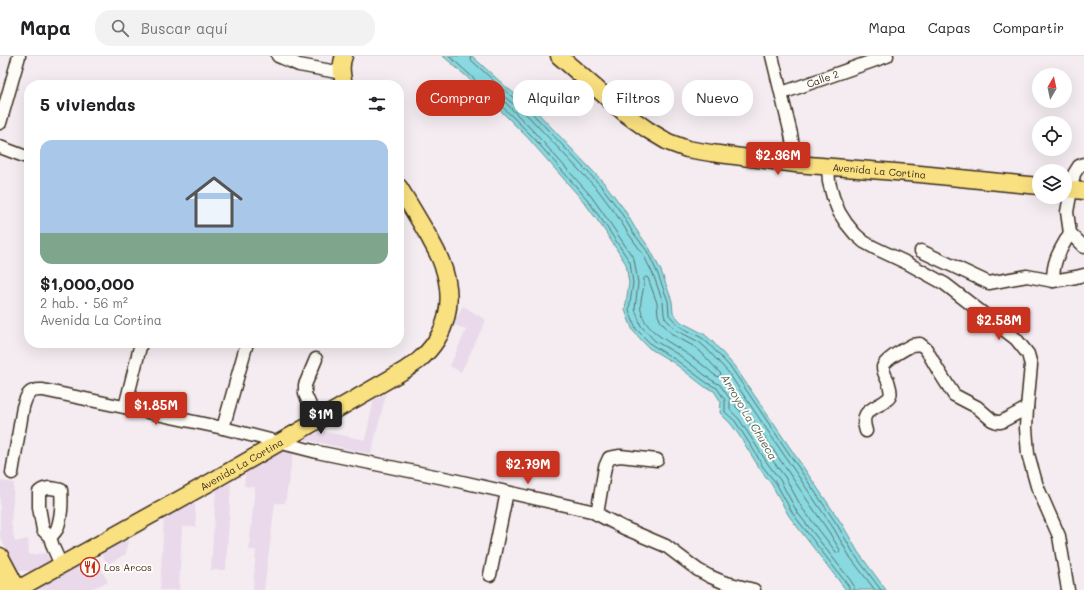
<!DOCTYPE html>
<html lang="es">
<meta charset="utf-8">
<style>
:root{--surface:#fff;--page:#f2f2f2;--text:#202124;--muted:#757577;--line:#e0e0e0;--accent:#c8321e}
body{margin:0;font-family:Mali,sans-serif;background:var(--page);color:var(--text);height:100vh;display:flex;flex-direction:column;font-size:15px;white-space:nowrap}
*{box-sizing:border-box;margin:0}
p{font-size:13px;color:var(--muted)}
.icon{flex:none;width:22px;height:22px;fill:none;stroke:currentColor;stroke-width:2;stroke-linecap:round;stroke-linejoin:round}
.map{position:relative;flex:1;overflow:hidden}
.details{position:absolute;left:24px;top:24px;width:380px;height:268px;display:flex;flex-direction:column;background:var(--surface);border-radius:16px;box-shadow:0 4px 16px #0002}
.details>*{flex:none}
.banner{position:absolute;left:416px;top:24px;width:380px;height:36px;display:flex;gap:8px}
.needle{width:26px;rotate:9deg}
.controls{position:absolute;left:1032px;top:12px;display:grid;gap:8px}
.controls a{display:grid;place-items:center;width:40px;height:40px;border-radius:50%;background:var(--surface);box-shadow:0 4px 16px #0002;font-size:20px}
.price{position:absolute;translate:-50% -34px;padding:0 9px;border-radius:4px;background:var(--accent);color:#fff;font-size:13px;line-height:26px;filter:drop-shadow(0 1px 2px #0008)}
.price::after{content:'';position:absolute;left:50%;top:24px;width:12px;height:9px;margin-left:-6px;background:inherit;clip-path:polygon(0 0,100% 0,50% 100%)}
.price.current{background:#222;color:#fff}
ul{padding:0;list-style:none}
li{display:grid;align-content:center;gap:8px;height:212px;padding:0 16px}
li+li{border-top:1px solid var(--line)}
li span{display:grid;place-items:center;height:124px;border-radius:12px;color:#555}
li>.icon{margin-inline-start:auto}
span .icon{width:72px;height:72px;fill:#fffc;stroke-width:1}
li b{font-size:17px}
h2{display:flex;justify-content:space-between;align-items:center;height:48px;padding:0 16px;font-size:17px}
.chip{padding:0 14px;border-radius:16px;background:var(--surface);box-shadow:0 4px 16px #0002;font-size:14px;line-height:36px}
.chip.current{background:var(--accent);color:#fff}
header{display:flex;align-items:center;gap:24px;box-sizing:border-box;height:56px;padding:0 20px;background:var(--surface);border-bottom:1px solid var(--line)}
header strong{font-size:19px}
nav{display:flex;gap:22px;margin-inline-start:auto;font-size:14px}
.search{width:280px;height:36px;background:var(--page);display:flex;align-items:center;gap:10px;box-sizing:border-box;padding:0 14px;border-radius:16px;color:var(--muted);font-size:15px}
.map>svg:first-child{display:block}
.built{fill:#e9d9ea}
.water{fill:#88d9e0;stroke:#699392}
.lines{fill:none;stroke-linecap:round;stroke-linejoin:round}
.shore{stroke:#5a706c;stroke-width:1}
.minor-casing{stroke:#3b2a1e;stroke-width:15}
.major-casing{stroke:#3b2a1e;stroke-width:19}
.highway-casing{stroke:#3b2a1e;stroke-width:21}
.minor{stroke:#fdfcf7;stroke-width:12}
.major{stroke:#f9e181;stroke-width:16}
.highway{stroke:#f9e181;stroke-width:18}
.labels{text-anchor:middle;stroke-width:4;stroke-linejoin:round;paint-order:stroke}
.street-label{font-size:10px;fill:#3b2a1e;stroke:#fdfcf7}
.poi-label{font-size:10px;fill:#3b2a1e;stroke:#fdfcf7;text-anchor:start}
.water-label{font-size:11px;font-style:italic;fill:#525f58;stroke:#fdfcf7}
</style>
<header>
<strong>Mapa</strong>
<div class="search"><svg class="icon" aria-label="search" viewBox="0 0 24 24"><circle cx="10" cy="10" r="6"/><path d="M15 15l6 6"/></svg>Buscar aquí</div>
<nav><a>Mapa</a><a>Capas</a><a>Compartir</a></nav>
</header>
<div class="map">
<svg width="1084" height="534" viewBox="0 0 1084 534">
<rect width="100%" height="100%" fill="#f4ecf1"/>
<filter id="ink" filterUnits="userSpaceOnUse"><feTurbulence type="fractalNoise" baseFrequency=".025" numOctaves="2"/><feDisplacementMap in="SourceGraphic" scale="8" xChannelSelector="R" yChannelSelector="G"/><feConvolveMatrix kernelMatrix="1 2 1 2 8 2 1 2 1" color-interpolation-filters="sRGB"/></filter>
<g filter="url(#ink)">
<g class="built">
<polygon points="463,250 486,264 461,316 450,310 466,274 453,268"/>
<polygon points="386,338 371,398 303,383 322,375 365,384 374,343"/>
<polygon points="284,389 294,391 285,447 275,447 264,534 253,534 256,494 249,494 255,431 244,430 246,412"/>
<polygon points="0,425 14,427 11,467 15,486 28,483 29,499 46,497 51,506 31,515 18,515 0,481"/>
<polygon points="231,427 226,514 211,514 216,434"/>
<polygon points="195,445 196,470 182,471 179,534 160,534 164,460"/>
<polygon points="128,485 126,498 108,508 101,498 118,486"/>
<polygon points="94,501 108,526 88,534 29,534"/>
</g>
<polygon class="water" points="443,0 472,0 506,31 534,53 605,128 624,153 635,172 650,193 661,215 672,245 673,257 681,266 704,278 712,285 735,311 842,468 858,496 886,534 846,534 789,460 772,429 760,413 739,379 731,368 720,357 721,346 714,335 705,331 674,307 649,292 633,275 625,254 629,227 626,208 603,172 584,146 528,82 466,20"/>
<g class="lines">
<g class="shore">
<polyline points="449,0 469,18 531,79 587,143 606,170 630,206 633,227 629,254 636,273 652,289 676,304 707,327 717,332 725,344 725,356 735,365 755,396 763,411 776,427 793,458 847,528 849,531 849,534"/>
<polyline points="470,0 471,4 481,13 504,34 531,56 602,131 620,155 632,175 647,195 657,216 668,245 669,259 679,270 702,282 709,288 732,313 838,470 854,498 881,534"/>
<path d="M 646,221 L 648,222 L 657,247 L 658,259 L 661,266 L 673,279 L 695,291 L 701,296 L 721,318 L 720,320 L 718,321 L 713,318 C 704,309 692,301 681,294 C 665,283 645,275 641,254 C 639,245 645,233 644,223 Z"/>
<polygon points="737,344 740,345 829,476 840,494 839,497 836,496 802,452 785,421 773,405 744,359 736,351 736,346"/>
<polyline points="854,534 854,530 851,525 797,456 780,424 768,408 739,363 730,354 730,343 720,329 710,323 679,299 655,285 641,270 635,253 638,227 634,203 610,167 591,140 534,76 503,44 503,41 506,42 528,60 598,134 616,158 628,177 643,198 653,218 663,246 664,258 665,262 676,274 699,286 705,291 728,316 834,473 850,501 875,534"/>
</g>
<defs>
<g id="minor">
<polyline points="278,0 299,9 342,17"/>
<polyline points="772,0 791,78 796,108"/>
<path id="s1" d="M 782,37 L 887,0"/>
<polyline points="0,67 19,0"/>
<polyline points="0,91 29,102"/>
<polyline points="1084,108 1079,110 1074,118 1067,156 1070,177 1084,191"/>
<polyline points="828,111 829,126 833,141 839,156 846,167 855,178 864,186 875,192 907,207 945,228 1016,283 1028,298 1031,309 1027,352 1026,372 1028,398 1037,430 1059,480 1068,534"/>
<polyline points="921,195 989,227 1027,220 1053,225 1076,221 1084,219"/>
<path d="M 1053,225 C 1053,203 1060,195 1070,177"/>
<polyline points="316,303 305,329 305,338 317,365"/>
<polyline points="125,351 141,287"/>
<polyline points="223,372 247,287"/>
<path d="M 866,375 C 860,356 869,355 884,346 C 886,344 889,343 890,340 C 892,335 889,330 888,325 C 886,321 883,316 883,311 C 885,303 905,293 912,289 L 920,288 L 926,293 L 938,314 L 954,339 L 977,351 L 992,364 L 997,366 L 1001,366 L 1027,352"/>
<path d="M 12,417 L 23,351 C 27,338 29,333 43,334 L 223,372 L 317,396 L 449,423 L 591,455 L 624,472 L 666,490 L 698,514 L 709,520 L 723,526 L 754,534"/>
<polyline points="597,458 605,411 609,402 620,400 657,404"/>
<path d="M 50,481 C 53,479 55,476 57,473 C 61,462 62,446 61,434 C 53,432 46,430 39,436 L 39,451 L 43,474 L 50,481 L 53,491 L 61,509"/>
<polyline points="490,519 507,436"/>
</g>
<g id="major">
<path id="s2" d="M 559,0 L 627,59 L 648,74 L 668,86 L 687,93 L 711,97 L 796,108 L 920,118 L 1039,130"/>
<path d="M 344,29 C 342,19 340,9 344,0"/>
<polyline points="1065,133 1084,135"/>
<polyline points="0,500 18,534"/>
<path id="s3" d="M 18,533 L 209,427 L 405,314 C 409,311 414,308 418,305 C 449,279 456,242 441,205 C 438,197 433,189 429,181 C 419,164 409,147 399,131"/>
</g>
<polyline id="highway" points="0,521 7,534"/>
</defs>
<use href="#minor" class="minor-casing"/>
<use href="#major" class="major-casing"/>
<use href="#highway" class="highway-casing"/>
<use href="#minor" class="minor"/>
<use href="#major" class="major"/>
<use href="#highway" class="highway"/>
</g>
</g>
<defs>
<symbol id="restaurant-ring" viewBox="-11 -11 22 22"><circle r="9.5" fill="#fdfcf7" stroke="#c8321e" stroke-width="1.5"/><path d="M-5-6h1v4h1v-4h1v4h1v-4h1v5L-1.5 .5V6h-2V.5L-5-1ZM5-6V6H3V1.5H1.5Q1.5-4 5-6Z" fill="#c8321e"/></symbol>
</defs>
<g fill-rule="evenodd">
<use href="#restaurant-ring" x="79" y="500" width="22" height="22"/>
</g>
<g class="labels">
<g class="street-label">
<text dy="4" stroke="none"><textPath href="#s1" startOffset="43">Calle 2</textPath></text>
<text dy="4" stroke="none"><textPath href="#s2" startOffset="353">Avenida La Cortina</textPath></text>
<text dy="4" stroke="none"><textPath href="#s3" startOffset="256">Avenida La Cortina</textPath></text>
</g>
<g class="poi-label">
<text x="104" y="515">Los Arcos</text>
</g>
<g class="water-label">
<text transform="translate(749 361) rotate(59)" y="4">Arroyo La Chueca</text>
</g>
</g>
</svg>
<div class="controls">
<a><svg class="needle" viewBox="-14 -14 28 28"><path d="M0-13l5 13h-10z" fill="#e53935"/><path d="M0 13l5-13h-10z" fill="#757577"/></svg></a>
<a><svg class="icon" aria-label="locate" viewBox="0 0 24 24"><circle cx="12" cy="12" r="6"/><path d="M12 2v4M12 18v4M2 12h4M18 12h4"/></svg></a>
<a><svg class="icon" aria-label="layers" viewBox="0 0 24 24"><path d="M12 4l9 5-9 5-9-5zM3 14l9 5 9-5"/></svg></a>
</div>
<b class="price" style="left:778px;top:120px">$2.36M</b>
<b class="price" style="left:999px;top:285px">$2.58M</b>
<b class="price" style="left:156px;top:370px">$1.85M</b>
<b class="price current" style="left:321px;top:379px">$1M</b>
<b class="price" style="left:528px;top:429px">$2.79M</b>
<div class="banner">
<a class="chip current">Comprar</a>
<a class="chip">Alquilar</a>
<a class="chip">Filtros</a>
<a class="chip">Nuevo</a>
</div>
<section class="details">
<h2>5 viviendas<svg class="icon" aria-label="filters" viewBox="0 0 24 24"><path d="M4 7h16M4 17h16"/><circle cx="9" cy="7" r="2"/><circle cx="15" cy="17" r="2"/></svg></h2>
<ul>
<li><span style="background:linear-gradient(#a9c7e8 75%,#7fa58c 0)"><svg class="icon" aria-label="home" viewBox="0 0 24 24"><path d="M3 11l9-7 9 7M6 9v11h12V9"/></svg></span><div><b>$1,000,000</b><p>2 hab. · 56 m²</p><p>Avenida La Cortina</p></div></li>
</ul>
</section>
</div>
